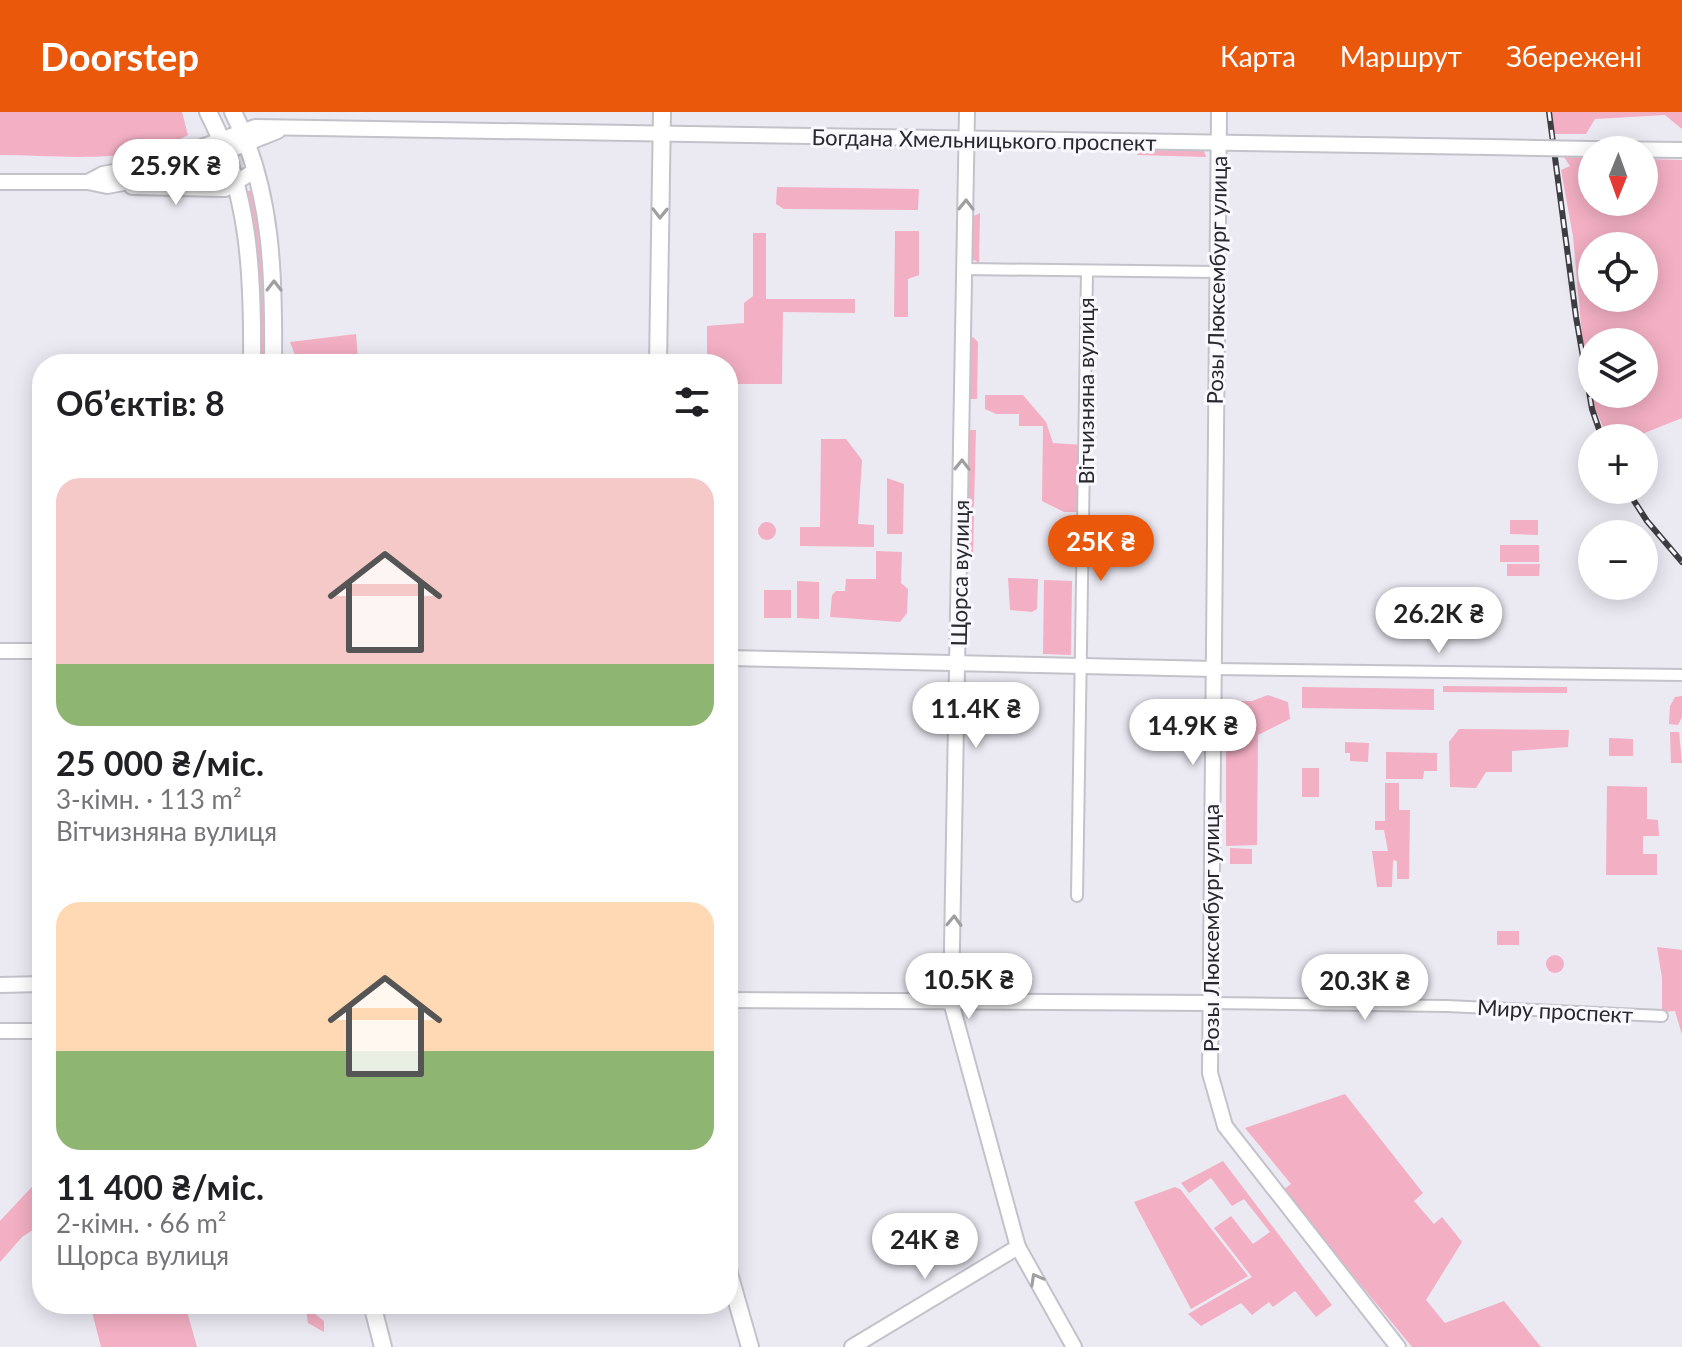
<!DOCTYPE html>
<html lang="uk">
<meta charset="utf-8">
<style>
:root{--surface:#fff;--page:#f2f2f2;--text:#202124;--muted:#757577;--accent:#ea580c}
body{margin:0;font-family:Lato,sans-serif;background:var(--page);color:var(--text);height:100vh;display:flex;flex-direction:column;font-size:30px;white-space:nowrap}
*{box-sizing:border-box;margin:0}
p{font-size:26px;color:var(--muted)}
.icon{flex:none;width:44px;height:44px;fill:none;stroke:currentColor;stroke-width:2;stroke-linecap:round;stroke-linejoin:round}
.map{position:relative;flex:1;overflow:hidden}
.drawer{position:absolute;left:32px;top:242px;width:706px;height:960px;display:flex;flex-direction:column;background:var(--surface);border-radius:32px;box-shadow:0 4px 20px #0003}
.drawer>*{flex:none}
.needle{width:52px;rotate:181deg}
.tools{position:absolute;left:1578px;top:24px;display:grid;gap:16px}
.tools a{display:grid;place-items:center;width:80px;height:80px;border-radius:50%;background:var(--surface);box-shadow:0 4px 20px #0003;font-size:40px}
.price{position:absolute;translate:-50% -68px;padding:0 18px;border-radius:28px;background:#fff;color:#222;font-size:26px;line-height:52px;filter:drop-shadow(0 2px 4px #0008)}
.price::after{content:'';position:absolute;left:50%;top:48px;width:24px;height:18px;margin-left:-12px;background:inherit;clip-path:polygon(0 0,100% 0,50% 100%)}
.price.current{background:var(--accent);color:#fff}
ul{padding:0;list-style:none}
li{display:grid;align-content:center;gap:16px;height:424px;padding:0 24px}
li span{display:grid;place-items:center;height:248px;border-radius:24px;color:#555}
li>.icon{margin-inline-start:auto}
span .icon{width:144px;height:144px;fill:#fffc;stroke-width:1}
li b{font-size:34px}
h2{display:flex;justify-content:space-between;align-items:center;height:96px;padding:0 24px;font-size:34px}
header{display:flex;align-items:center;gap:48px;box-sizing:border-box;height:112px;padding:0 40px;background:var(--accent);color:#fff}
header strong{font-size:38px}
nav{display:flex;gap:44px;margin-inline-start:auto;font-size:28px}
.map>svg:first-child{display:block}
.green{fill:#f3afc3;fill-rule:evenodd}
.lines{fill:none;stroke-linecap:round;stroke-linejoin:round}
.street-casing{stroke:#c3c2ca;stroke-width:14}
.secondary-casing{stroke:#c3c2ca;stroke-width:18}
.primary-casing{stroke:#c3c2ca;stroke-width:20}
.street{stroke:#fff;stroke-width:10}
.secondary{stroke:#fff;stroke-width:14}
.primary{stroke:#fff;stroke-width:16}
.rail-casing{stroke:#3e3d42;stroke-width:6}
.rail{stroke:#f9f8ff;stroke-width:3;stroke-dasharray:9;stroke-linecap:butt}
.secondary-bridge-casing{stroke:#c3c2ca;stroke-width:18;stroke-linecap:butt}
.secondary-bridge{stroke:#fff;stroke-width:14}
.oneway{stroke:#9f9ea0}
.labels{text-anchor:middle;stroke-width:6;stroke-linejoin:round;paint-order:stroke}
.street-label{font-size:22px;fill:#29282c;stroke:#f9f8ff}
</style>
<header>
<strong>Doorstep</strong>
<nav><a>Карта</a><a>Маршрут</a><a>Збережені</a></nav>
</header>
<div class="map">
<svg width="1682" height="1235" viewBox="0 0 1682 1235">
<rect width="100%" height="100%" fill="#ebeaf3"/>
<g class="green">
<path d="M 0,0 L 182,0 L 188,23 C 133,54 61,43 0,43 Z"/>
<polygon points="1550,0 1682,0 1682,17 1665,3 1595,7 1586,22 1552,22"/>
<polygon points="1137,38 1204,39 1206,45 1137,43"/>
<path d="M 1564,45 L 1592,46 L 1592,90 L 1644,90 L 1644,47 L 1682,48 L 1682,306 L 1632,326 L 1608,326 L 1587,279 L 1573,124 L 1561,58 L 1570,54 ZM 1592,134 L 1644,134 L 1644,186 L 1592,186 ZM 1592,230 L 1644,230 L 1644,282 L 1592,282 Z"/>
<polygon points="777,75 919,77 918,98 784,97 776,92"/>
<polygon points="256,76 266,142 267,252 258,252 258,159 246,80"/>
<polygon points="980,101 979,151 971,146 972,105"/>
<polygon points="895,119 919,119 919,163 908,167 908,205 894,205"/>
<polygon points="753,121 766,121 766,187 855,187 855,201 783,200 782,272 728,272 728,252 707,252 707,214 744,211 744,191 753,184"/>
<polygon points="356,222 358,248 297,248 290,230"/>
<polygon points="973,225 978,230 977,287 969,287 970,227"/>
<polygon points="985,283 1023,283 1046,310 1053,331 1084,333 1084,400 1064,400 1042,389 1043,314 1019,314 1019,302 996,302 985,297"/>
<polygon points="968,318 976,318 974,394 965,402"/>
<polygon points="821,327 846,327 862,348 858,412 874,413 874,435 800,434 800,415 820,415"/>
<polygon points="887,366 904,372 903,422 887,422"/>
<polygon points="974,401 973,447 965,447 966,408"/>
<polygon points="1510,408 1538,408 1538,423 1510,422"/>
<circle cx="767" cy="419" r="9"/>
<rect x="1500" y="433" width="39" height="17"/>
<polygon points="876,439 902,440 901,471 908,477 907,501 900,510 830,505 832,483 836,479 845,479 846,467 876,467"/>
<polygon points="1540,452 1539,464 1507,464 1507,452"/>
<polygon points="1008,466 1038,467 1037,497 1032,500 1010,498"/>
<polygon points="1044,468 1072,469 1071,543 1043,542"/>
<polygon points="797,469 819,470 819,507 797,506"/>
<rect x="764" y="478" width="27" height="28"/>
<polygon points="1443,574 1567,575 1567,581 1443,580"/>
<polygon points="1302,575 1434,577 1434,598 1302,596"/>
<polygon points="1268,583 1288,590 1290,607 1258,623 1257,733 1226,734 1226,589 1252,589"/>
<polygon points="1682,584 1682,605 1678,613 1669,612 1670,594 1675,585"/>
<polygon points="1459,617 1569,618 1568,635 1512,639 1512,660 1486,660 1476,676 1450,675 1449,630"/>
<polygon points="1670,620 1679,620 1682,651 1671,651"/>
<polygon points="1609,626 1633,627 1633,644 1609,644"/>
<polygon points="1345,630 1369,631 1368,650 1350,649 1350,641 1345,641"/>
<polygon points="1386,640 1437,641 1437,659 1424,659 1423,667 1386,667"/>
<rect x="1302" y="656" width="17" height="29"/>
<polygon points="1385,671 1399,671 1399,698 1410,698 1409,767 1397,767 1397,749 1393,748 1392,775 1377,775 1372,739 1388,739 1384,718 1375,718 1375,709 1385,709"/>
<polygon points="1607,674 1647,675 1647,707 1658,708 1659,724 1643,724 1643,742 1657,742 1657,763 1606,763"/>
<polygon points="1230,736 1252,737 1252,752 1230,752"/>
<rect x="1497" y="819" width="22" height="14"/>
<polygon points="1657,835 1682,838 1682,923 1675,899 1662,900 1662,866"/>
<circle cx="1555" cy="852" r="9"/>
<polygon points="1345,982 1423,1081 1414,1089 1434,1112 1442,1105 1462,1130 1426,1188 1445,1211 1504,1189 1541,1235 1412,1235 1283,1078 1291,1072 1245,1016"/>
<polygon points="1223,1049 1332,1193 1316,1205 1295,1179 1273,1195 1269,1190 1252,1203 1241,1191 1201,1214 1188,1202 1252,1165 1214,1116 1231,1104 1253,1132 1270,1120 1244,1087 1232,1094 1211,1066 1189,1081 1181,1071"/>
<polygon points="42,1064 42,1112 22,1125 0,1150 0,1109"/>
<polygon points="1175,1075 1180,1077 1248,1164 1191,1197 1134,1090"/>
<polygon points="90,1192 185,1192 197,1235 101,1235"/>
<polygon points="305,1192 318,1192 315,1202 324,1209 324,1220 308,1211"/>
</g>
<g class="lines">
<defs>
<g id="street">
<polyline points="965,157 1217,160"/>
<polyline points="1214,557 1682,563"/>
<polyline points="1077,784 1087,159"/>
<polyline points="1209,891 1447,894 1662,904"/>
</g>
<g id="secondary">
<polyline points="967,0 951,890 1018,1135 1074,1235"/>
<polyline points="1219,0 1210,961 1225,1014 1398,1235"/>
<polyline points="1591,37 1682,38"/>
<polyline points="0,70 88,70 107,74 145,67 215,44 278,19"/>
<polyline points="88,70 103,62 156,52 255,15 1490,35"/>
<polyline points="132,75 225,77 256,58"/>
<polyline points="0,539 42,539"/>
<polyline points="728,546 1214,557"/>
<polyline points="0,873 42,872"/>
<polyline points="728,888 1209,891"/>
<polyline points="0,919 42,919"/>
<polyline points="852,1235 1018,1135"/>
</g>
<g id="primary">
<path d="M 208,0 C 250,80 253,164 252,252"/>
<path d="M 233,0 C 273,79 274,166 273,252"/>
<polyline points="658,252 662,0"/>
<polyline points="728,1158 750,1235"/>
<polyline points="372,1192 383,1235"/>
</g>
</defs>
<use href="#street" class="street-casing"/>
<use href="#secondary" class="secondary-casing"/>
<use href="#primary" class="primary-casing"/>
<use href="#street" class="street"/>
<use href="#secondary" class="secondary"/>
<use href="#primary" class="primary"/>
<defs>
<g id="rail">
<polyline points="1549,0 1576,205 1592,297 1602,326"/>
<polyline points="1627,378 1647,409 1682,450"/>
</g>
</defs>
<use href="#rail" class="rail-casing"/>
<use href="#rail" class="rail"/>
<defs>
<polyline id="secondary-bridge" points="1490,35 1591,37"/>
</defs>
<use href="#secondary-bridge" class="secondary-bridge-casing"/>
<use href="#secondary-bridge" class="secondary-bridge"/>
</g>
<defs><path id="oneway-chevron" d="M-2-3.5L2.5 0L-2 3.5" fill="none" stroke-width="1.6" stroke-linecap="round" stroke-linejoin="round" transform="scale(2)"/></defs>
<g class="oneway">
<use href="#oneway-chevron" transform="translate(966 93) rotate(-89)"/>
<use href="#oneway-chevron" transform="translate(660 101) rotate(91)"/>
<use href="#oneway-chevron" transform="translate(274 174) rotate(-90)"/>
<use href="#oneway-chevron" transform="translate(962 353) rotate(-89)"/>
<use href="#oneway-chevron" transform="translate(954 809) rotate(-88)"/>
<use href="#oneway-chevron" transform="translate(1036 1167) rotate(-119)"/>
</g>
<g class="labels">
<g class="street-label">
<text transform="translate(984 28) rotate(1)" y="8">Богдана Хмельницького проспект</text>
<text transform="translate(1217 168) rotate(-89)" y="8">Розы Люксембург улица</text>
<text transform="translate(1086 279) rotate(-90)" y="8">Вітчизняна вулиця</text>
<text transform="translate(960 461) rotate(-89)" y="8">Щорса вулиця</text>
<text transform="translate(1211 816) rotate(-90)" y="8">Розы Люксембург улица</text>
<text transform="translate(1555 899) rotate(3)" y="8">Миру проспект</text>
</g>
</g>
</svg>
<div class="tools">
<a><svg class="needle" viewBox="-14 -14 28 28"><path d="M0-13l5 13h-10z" fill="#e53935"/><path d="M0 13l5-13h-10z" fill="#757577"/></svg></a>
<a><svg class="icon" aria-label="locate" viewBox="0 0 24 24"><circle cx="12" cy="12" r="6"/><path d="M12 2v4M12 18v4M2 12h4M18 12h4"/></svg></a>
<a><svg class="icon" aria-label="layers" viewBox="0 0 24 24"><path d="M12 4l9 5-9 5-9-5zM3 14l9 5 9-5"/></svg></a>
<a>+</a>
<a>−</a>
</div>
<b class="price" style="left:176px;top:95px">25.9K ₴</b>
<b class="price current" style="left:1101px;top:471px">25K ₴</b>
<b class="price" style="left:1439px;top:543px">26.2K ₴</b>
<b class="price" style="left:976px;top:638px">11.4K ₴</b>
<b class="price" style="left:1193px;top:655px">14.9K ₴</b>
<b class="price" style="left:969px;top:909px">10.5K ₴</b>
<b class="price" style="left:1365px;top:910px">20.3K ₴</b>
<b class="price" style="left:925px;top:1169px">24K ₴</b>
<section class="drawer">
<h2>Об’єктів: 8<svg class="icon" aria-label="filters" viewBox="0 0 24 24"><path d="M4 7h16M4 17h16"/><circle cx="9" cy="7" r="2"/><circle cx="15" cy="17" r="2"/></svg></h2>
<ul>
<li><span style="background:linear-gradient(#f6c9c9 75%,#8fb573 0)"><svg class="icon" aria-label="home" viewBox="0 0 24 24"><path d="M3 11l9-7 9 7M6 9v11h12V9"/></svg></span><div><b>25 000 ₴/міс.</b><p>3-кімн. · 113 m²</p><p>Вітчизняна вулиця</p></div></li>
<li><span style="background:linear-gradient(#ffd9b3 60%,#8fb573 0)"><svg class="icon" aria-label="home" viewBox="0 0 24 24"><path d="M3 11l9-7 9 7M6 9v11h12V9"/></svg></span><div><b>11 400 ₴/міс.</b><p>2-кімн. · 66 m²</p><p>Щорса вулиця</p></div></li>
</ul>
</section>
</div>
